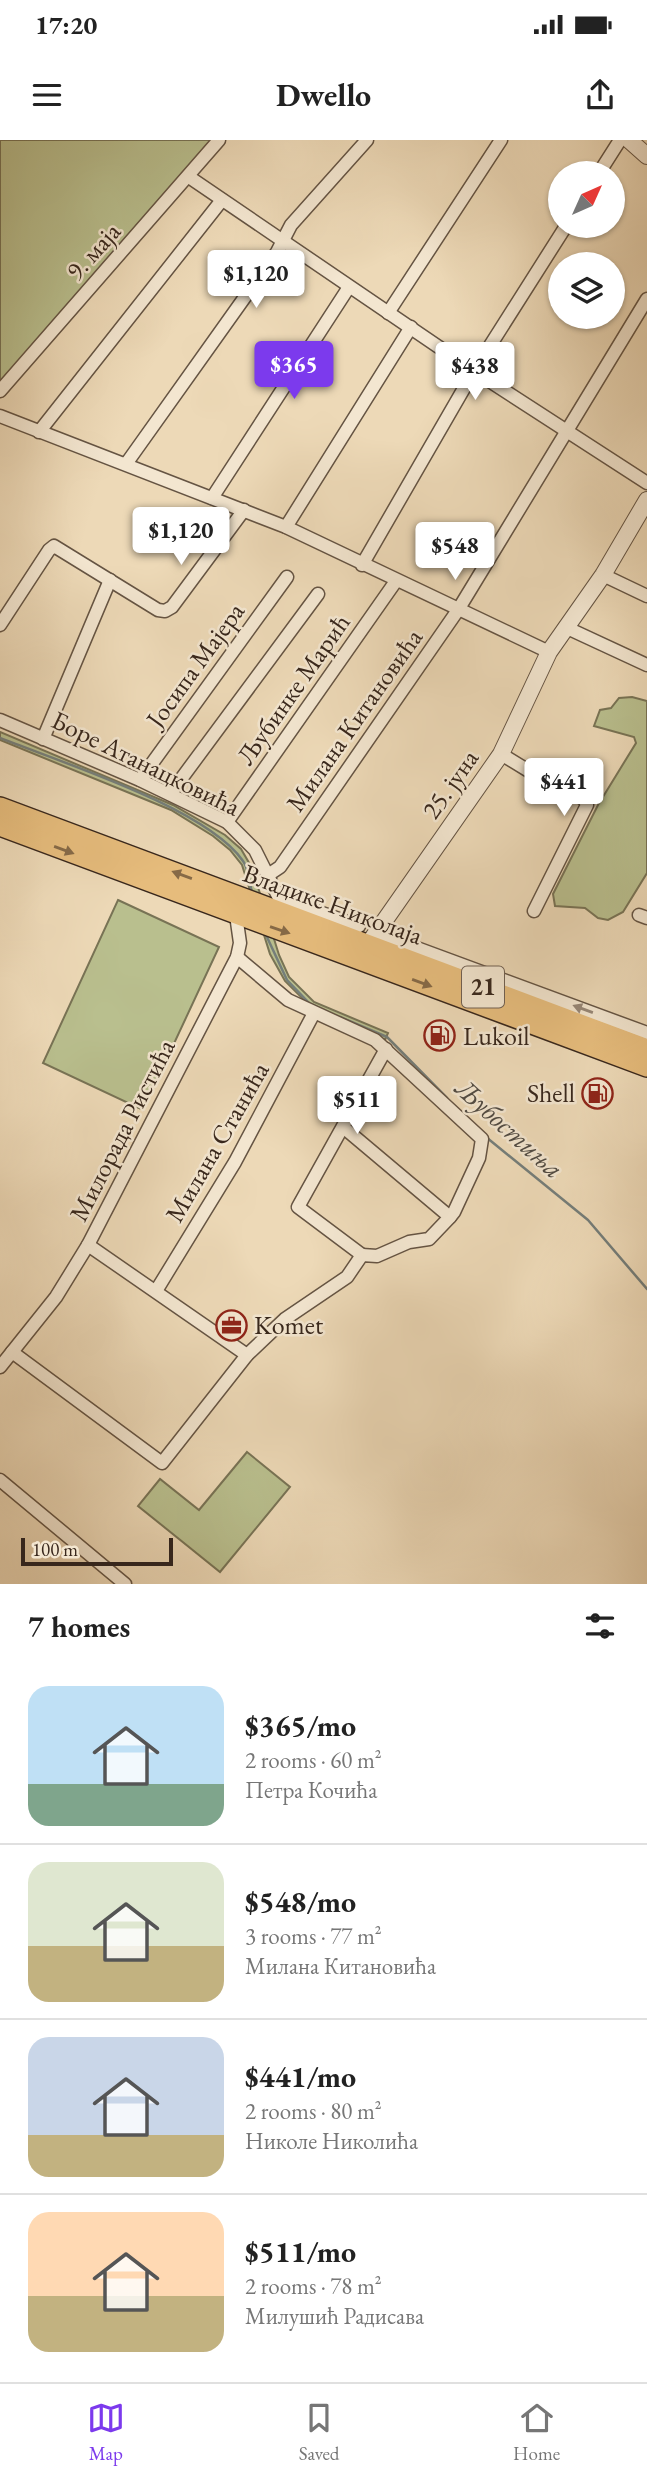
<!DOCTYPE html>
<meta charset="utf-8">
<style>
:root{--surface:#fff;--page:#f6f6f6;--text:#222;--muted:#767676;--line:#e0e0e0;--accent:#7c3aed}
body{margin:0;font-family:"EB Garamond",serif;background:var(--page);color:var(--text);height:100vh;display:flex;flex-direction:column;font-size:26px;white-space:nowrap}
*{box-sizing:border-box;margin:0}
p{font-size:23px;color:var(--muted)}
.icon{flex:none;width:38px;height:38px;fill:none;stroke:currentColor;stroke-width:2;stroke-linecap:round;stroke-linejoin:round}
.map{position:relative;height:1444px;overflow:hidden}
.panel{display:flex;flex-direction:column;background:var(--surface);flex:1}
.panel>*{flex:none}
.needle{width:46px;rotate:45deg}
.fabs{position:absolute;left:548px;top:21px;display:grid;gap:14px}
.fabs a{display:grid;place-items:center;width:77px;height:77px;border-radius:50%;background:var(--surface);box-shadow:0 2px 5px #0004;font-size:35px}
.scale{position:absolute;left:21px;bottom:18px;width:152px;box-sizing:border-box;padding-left:7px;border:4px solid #38271c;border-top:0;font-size:19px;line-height:24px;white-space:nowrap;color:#38271c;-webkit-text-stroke:5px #f3e6d0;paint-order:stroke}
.price{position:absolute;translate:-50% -60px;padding:0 16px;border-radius:7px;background:#fff;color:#222;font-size:23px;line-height:46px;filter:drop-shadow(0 2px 4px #0008)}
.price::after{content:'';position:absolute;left:50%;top:42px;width:21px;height:16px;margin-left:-10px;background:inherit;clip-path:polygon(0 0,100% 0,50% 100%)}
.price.active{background:var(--accent);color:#fff}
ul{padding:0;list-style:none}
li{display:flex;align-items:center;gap:21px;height:175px;padding:0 28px}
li+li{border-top:2px solid var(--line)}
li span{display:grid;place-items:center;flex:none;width:196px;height:140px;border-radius:21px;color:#555}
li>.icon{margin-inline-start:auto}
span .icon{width:84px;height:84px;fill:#fffc;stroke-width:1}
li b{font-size:30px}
h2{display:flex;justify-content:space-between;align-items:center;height:84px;padding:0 28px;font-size:30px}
.status{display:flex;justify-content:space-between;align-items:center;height:49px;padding:0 35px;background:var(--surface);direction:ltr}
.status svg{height:19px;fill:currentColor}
header{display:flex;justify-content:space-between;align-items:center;height:91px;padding:0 28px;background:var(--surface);font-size:32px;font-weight:700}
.menu{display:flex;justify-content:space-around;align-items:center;height:98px;border-top:2px solid var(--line);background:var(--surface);font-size:19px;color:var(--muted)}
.menu a{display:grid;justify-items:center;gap:4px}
.menu .active{color:var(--accent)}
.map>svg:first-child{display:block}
.green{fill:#b9bf8e;stroke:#787355;stroke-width:2}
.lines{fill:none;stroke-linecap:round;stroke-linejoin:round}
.stream{stroke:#757e7a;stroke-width:2.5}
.minor-casing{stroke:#655443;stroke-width:15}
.tertiary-casing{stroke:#655443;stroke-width:18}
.primary-casing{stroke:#38271c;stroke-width:22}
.minor{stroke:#f3e6d0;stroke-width:12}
.tertiary{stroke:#f3e6d0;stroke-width:16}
.primary{stroke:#e6bc7c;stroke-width:19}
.oneway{fill:#866a47}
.oneway2{fill:#968676}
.labels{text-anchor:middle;stroke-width:5;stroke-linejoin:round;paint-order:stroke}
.shield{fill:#f3e6d0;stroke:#706052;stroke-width:2}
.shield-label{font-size:24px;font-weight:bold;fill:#38271c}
.street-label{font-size:26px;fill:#38271c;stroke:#f3e6d0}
.poi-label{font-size:26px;fill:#38271c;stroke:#f3e6d0;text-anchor:start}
.water-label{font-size:28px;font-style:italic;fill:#514b43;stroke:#f3e6d0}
</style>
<div class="status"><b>17:20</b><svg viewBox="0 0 49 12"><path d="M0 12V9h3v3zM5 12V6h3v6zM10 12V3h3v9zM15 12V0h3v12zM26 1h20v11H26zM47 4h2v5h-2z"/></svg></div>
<header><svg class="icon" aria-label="menu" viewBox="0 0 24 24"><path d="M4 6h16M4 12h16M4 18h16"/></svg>Dwello<svg class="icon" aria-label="share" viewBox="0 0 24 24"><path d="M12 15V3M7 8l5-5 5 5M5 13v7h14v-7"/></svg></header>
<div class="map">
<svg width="647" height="1444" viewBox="0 0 647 1444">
<rect width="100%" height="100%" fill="#edd9b7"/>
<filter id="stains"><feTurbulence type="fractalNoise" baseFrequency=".00286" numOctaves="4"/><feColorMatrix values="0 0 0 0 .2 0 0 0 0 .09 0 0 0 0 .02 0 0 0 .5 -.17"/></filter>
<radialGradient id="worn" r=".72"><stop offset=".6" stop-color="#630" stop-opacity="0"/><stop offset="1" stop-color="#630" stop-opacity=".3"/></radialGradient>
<g class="green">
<polygon points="0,0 215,0 0,251"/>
<polygon points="632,557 647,561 647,733 623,772 608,780 598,778 585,768 555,766 553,754 598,665 636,603 634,597 594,586 600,570 611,568 619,558"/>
<polygon points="0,592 173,665 225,695 241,709 252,728 279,815 289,837 314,862 388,893 385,900 311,867 285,841 270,814 242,725 230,710 213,696 171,670 0,600"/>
<polygon points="118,760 219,807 143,970 43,923"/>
<polygon points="247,1312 290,1347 220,1432 138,1366 160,1339 199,1370"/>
</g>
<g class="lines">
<g class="stream">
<path d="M 0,598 C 63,623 206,668 243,721 C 249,729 249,742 252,752"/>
<polyline points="266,795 287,840 311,865"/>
<polyline points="340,877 387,897 447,958"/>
<polyline points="486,997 588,1080 647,1149"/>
</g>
<defs>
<g id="minor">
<polyline points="599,33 620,0"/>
<polyline points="189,37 474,231 647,343"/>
<polyline points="388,173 501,0"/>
<polyline points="0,251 219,0"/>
<polyline points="0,276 286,387 549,512"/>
<polyline points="39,292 222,60"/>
<polyline points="126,324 277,112 291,85 367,0"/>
<polyline points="212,358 349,147"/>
<polyline points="286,387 411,187"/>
<polyline points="362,425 474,231 566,86"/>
<polyline points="603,435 647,456"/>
<polyline points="0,485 49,410 54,406 158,470 165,471 172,467 244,370"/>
<polyline points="565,487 647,525"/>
<polyline points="0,580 140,640 227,682 255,710 279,758 359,786"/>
<polyline points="43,599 110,440"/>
<polyline points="501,614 537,636 584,659 587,665 534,771"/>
<polyline points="140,640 287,437"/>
<polyline points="170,654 318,454"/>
<polyline points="227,682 396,441"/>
<polyline points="268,735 280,727 458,470 647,159"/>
<polyline points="639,775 647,778"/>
<polyline points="376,793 647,893"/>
<polyline points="237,817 288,860 375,900 482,999 479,1018 454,1072 450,1077 343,987"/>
<polyline points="88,1105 247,1215"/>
<polyline points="362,1115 298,1067 386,909"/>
<polyline points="156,1151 235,1022 314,873"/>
<polyline points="12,1212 162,1323 247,1215 285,1179 347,1137 362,1115 377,1116 409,1102 429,1099 450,1077"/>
<polyline points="0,1227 56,1157 88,1105 237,817 240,803 235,768"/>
<polyline points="0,1340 125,1444"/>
</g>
<g id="tertiary">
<polyline points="629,0 647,16"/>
<polyline points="362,813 501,614 549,512 603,435 647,360"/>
</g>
<g id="primary">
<polyline points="0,667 647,909"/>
<polyline points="0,686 647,927"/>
</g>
</defs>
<use href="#minor" class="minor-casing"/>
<use href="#tertiary" class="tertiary-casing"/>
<use href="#primary" class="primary-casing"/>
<use href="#minor" class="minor"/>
<use href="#tertiary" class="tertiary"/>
<use href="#primary" class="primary"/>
</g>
<defs><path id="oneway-solid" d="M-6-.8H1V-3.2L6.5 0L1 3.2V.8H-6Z" transform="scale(1.75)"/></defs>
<g class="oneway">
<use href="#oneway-solid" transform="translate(64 710) rotate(20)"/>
<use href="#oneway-solid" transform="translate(182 735) rotate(-160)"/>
<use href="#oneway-solid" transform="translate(280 790) rotate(19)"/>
<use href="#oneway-solid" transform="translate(422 843) rotate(20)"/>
</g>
<use class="oneway2" href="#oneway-solid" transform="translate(583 869) rotate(-160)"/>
<defs>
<symbol id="fuel-ring" viewBox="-11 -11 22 22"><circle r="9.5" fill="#f3e6d0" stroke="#8f2418" stroke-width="1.5"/><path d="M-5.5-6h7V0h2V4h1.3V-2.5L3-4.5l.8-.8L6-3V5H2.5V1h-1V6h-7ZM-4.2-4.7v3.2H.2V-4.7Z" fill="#8f2418"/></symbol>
<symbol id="office-ring" viewBox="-11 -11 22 22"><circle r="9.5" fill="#f3e6d0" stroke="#8f2418" stroke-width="1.5"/><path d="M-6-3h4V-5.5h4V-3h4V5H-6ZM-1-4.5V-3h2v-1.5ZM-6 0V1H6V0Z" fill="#8f2418"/></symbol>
</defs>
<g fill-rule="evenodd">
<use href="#fuel-ring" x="422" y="878" width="35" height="35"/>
<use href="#fuel-ring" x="580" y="936" width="35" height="35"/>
<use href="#office-ring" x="214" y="1168" width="35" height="35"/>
</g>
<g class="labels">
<rect class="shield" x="462" y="826.5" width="42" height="41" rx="5"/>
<g class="shield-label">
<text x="483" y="855">21</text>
</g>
<g class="street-label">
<text transform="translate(93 111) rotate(-48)" y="9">9. маја</text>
<text transform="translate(195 525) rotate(-54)" y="9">Јосипа Мајера</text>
<text transform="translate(293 549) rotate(-55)" y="9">Љубинке Марић</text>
<text transform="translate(354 580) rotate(-55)" y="9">Милана Китановића</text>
<text transform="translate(146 623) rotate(26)" y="9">Боре Атанацковића</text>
<text transform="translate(450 644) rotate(-55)" y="9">25. јуна</text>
<text transform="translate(333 764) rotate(20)" y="9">Владике Николаја</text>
<text transform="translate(122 990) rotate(-63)" y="9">Милорада Ристића</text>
<text transform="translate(217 1002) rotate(-60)" y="9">Милана Станића</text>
</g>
<g class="poi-label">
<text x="463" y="905">Lukoil</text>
<text x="575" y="962" text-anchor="end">Shell</text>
<text x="254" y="1194">Komet</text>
</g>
<g class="water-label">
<text transform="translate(510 988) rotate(42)" y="10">Љубостиња</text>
</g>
</g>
<rect width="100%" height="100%" filter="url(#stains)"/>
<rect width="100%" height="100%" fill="url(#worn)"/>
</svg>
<div class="fabs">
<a><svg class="needle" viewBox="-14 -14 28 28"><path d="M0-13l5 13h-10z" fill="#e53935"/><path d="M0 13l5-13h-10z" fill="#767676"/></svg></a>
<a><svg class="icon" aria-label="layers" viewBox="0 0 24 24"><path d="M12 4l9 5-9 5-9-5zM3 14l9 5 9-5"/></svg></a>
</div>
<div class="scale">100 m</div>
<b class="price" style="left:256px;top:170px">$1,120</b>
<b class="price active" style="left:294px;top:261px">$365</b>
<b class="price" style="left:475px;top:262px">$438</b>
<b class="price" style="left:181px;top:427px">$1,120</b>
<b class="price" style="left:455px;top:442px">$548</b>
<b class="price" style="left:564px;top:678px">$441</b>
<b class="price" style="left:357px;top:996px">$511</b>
</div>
<section class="panel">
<h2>7 homes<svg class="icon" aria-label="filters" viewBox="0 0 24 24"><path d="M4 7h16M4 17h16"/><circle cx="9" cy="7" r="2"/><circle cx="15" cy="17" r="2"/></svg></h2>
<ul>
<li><span style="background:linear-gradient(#bfe0f5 70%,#7fa58c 0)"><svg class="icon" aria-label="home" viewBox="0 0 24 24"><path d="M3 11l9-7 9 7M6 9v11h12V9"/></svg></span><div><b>$365/mo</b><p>2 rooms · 60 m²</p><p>Петра Кочића</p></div></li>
<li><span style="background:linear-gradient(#dfe7d0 60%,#c2b280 0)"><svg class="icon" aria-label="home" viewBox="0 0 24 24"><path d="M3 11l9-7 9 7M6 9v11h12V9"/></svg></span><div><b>$548/mo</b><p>3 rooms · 77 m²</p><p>Милана Китановића</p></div></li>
<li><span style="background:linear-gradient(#c9d6e8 70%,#c2b280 0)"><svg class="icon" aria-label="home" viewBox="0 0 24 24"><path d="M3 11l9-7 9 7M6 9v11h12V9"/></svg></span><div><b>$441/mo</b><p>2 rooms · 80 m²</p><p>Николе Николића</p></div></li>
<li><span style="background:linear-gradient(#ffd9b3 60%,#c2b280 0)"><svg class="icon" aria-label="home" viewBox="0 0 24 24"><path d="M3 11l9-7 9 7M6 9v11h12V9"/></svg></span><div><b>$511/mo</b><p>2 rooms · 78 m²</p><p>Милушић Радисава</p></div></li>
</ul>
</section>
<nav class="menu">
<a class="active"><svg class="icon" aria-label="map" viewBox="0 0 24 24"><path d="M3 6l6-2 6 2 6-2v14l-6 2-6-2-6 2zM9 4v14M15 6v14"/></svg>Map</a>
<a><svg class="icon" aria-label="saved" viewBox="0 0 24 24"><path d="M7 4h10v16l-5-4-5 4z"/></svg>Saved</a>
<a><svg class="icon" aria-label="home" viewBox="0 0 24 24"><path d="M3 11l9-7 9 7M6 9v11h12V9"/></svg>Home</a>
</nav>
